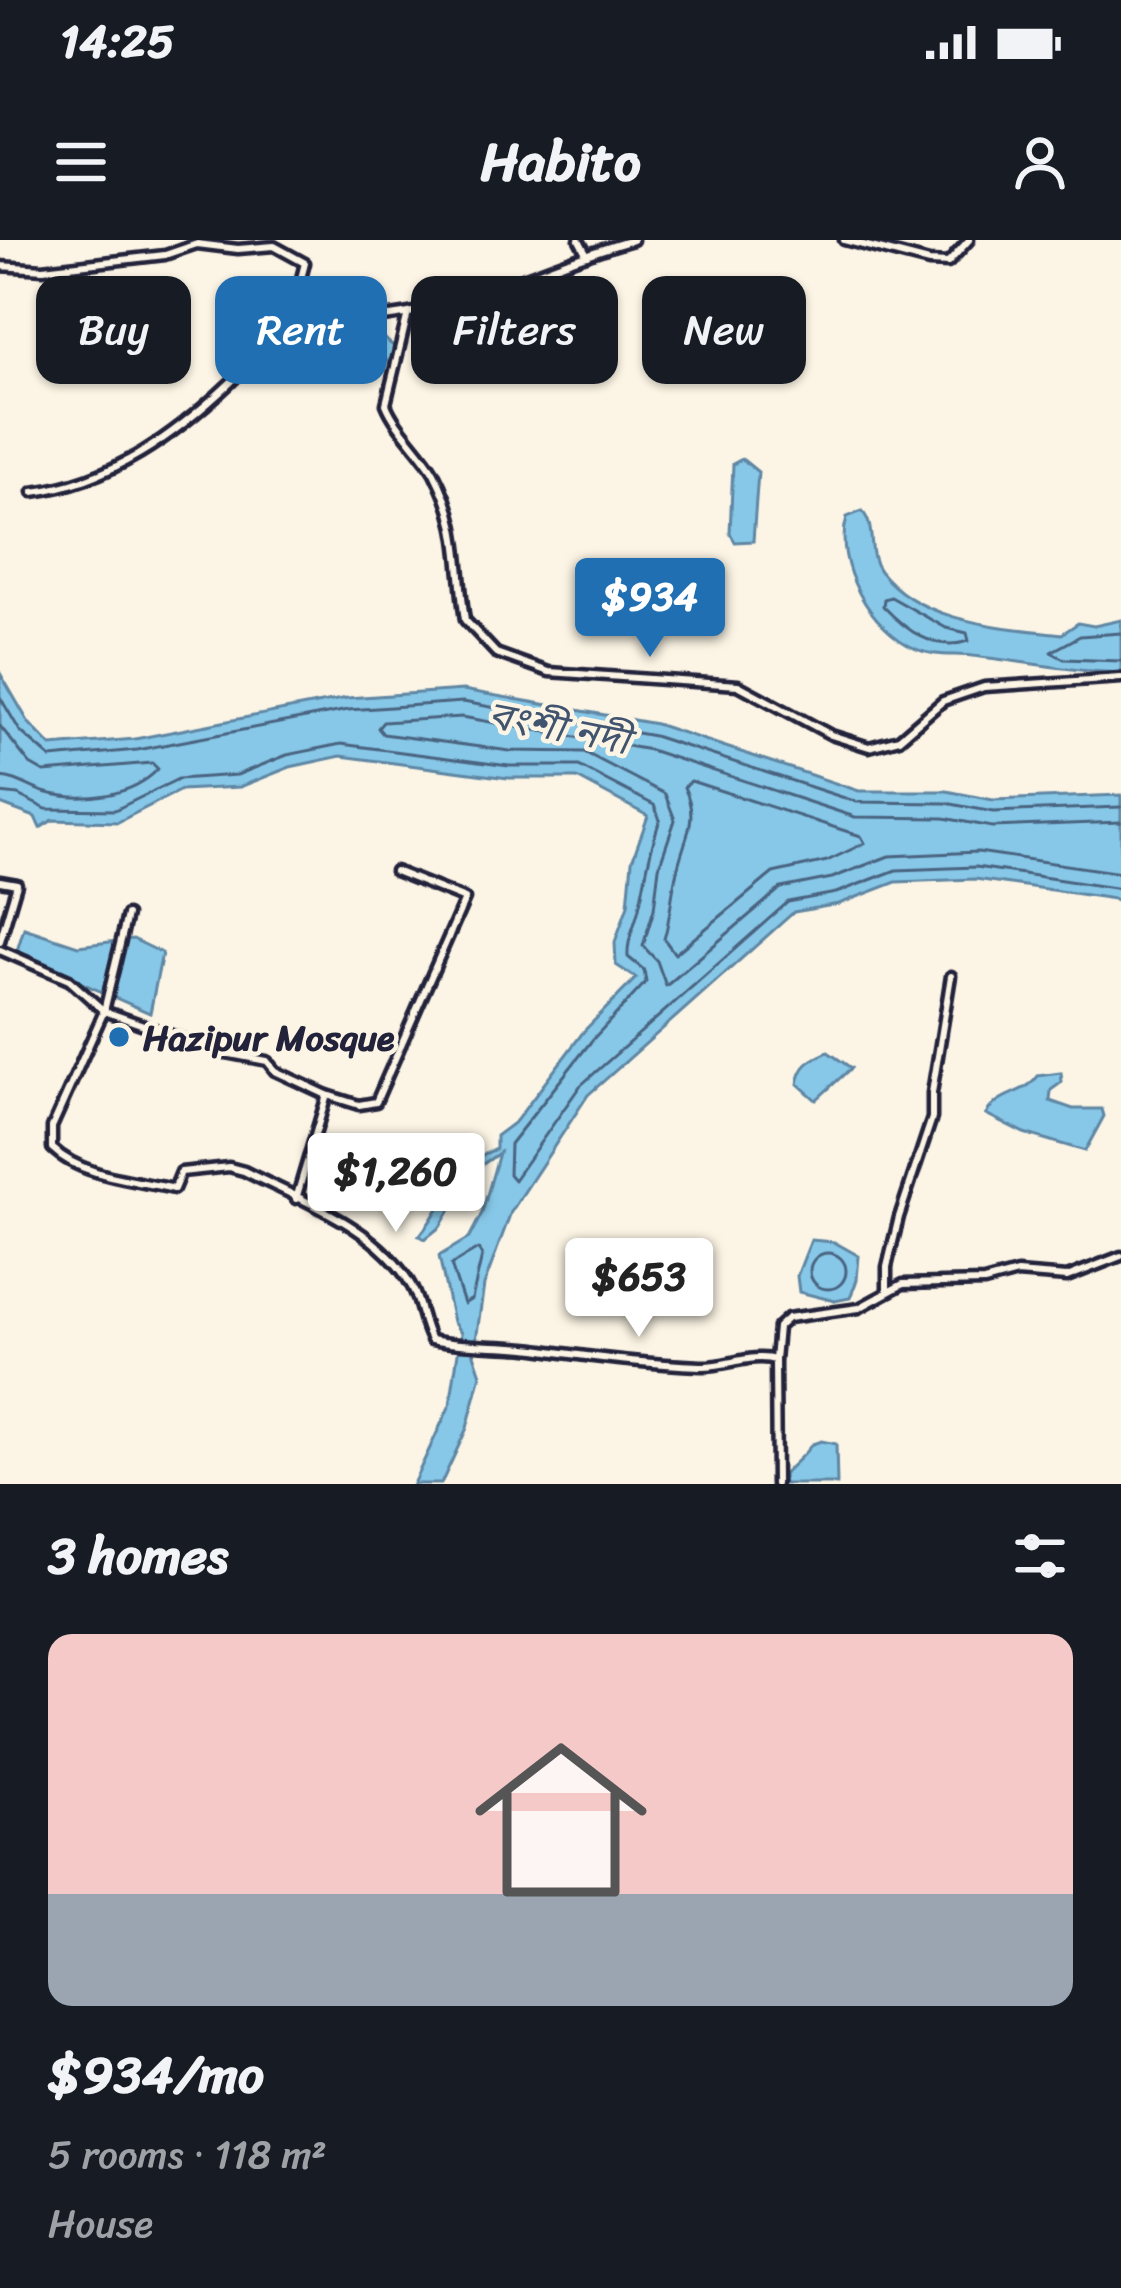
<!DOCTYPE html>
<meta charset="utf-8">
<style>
:root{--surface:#171b24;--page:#20242c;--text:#f1f3f6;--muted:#9ea1a6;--line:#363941;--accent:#1f6fb2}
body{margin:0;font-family:Sriracha,"Noto Sans Bengali",sans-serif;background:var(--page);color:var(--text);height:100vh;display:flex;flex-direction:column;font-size:45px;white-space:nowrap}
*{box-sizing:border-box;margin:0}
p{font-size:39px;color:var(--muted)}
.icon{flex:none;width:66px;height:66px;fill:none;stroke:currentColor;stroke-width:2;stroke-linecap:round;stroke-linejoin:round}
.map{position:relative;height:1244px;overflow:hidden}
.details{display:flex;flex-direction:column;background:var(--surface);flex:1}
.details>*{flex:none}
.top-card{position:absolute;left:36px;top:36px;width:1050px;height:108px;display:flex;gap:24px}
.price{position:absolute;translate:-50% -102px;padding:0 27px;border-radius:12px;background:#fff;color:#222;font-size:39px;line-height:78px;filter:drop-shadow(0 3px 6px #0008)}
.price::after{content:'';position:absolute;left:50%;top:72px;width:36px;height:27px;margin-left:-18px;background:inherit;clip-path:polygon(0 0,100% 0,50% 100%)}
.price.on{background:var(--accent);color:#fff}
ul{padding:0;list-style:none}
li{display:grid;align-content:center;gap:24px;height:636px;padding:0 48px}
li+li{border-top:3px solid var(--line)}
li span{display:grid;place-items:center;height:372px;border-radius:24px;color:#555}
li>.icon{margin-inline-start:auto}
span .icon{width:216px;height:216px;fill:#fffc;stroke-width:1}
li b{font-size:51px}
h2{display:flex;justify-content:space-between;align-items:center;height:144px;padding:0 48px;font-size:51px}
.pill{padding:0 42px;border-radius:24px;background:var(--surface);box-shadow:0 3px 9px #0004;font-size:42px;line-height:108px}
.pill.on{background:var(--accent);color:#fff}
.status{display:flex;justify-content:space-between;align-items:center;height:84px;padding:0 60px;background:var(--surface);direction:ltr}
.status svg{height:33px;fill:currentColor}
header{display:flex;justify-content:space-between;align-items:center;height:156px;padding:0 48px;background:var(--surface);font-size:54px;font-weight:800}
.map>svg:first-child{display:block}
.water{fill:#87c8e8;stroke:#5f86a3;stroke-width:3}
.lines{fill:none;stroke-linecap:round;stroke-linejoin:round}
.shore{stroke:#4a6480;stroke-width:3}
.minor-casing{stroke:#22223b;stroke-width:15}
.minor{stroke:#fcf5e5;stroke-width:6}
.poi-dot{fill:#1f6fb2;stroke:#fcf5e5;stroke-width:4.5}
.labels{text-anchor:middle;stroke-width:9;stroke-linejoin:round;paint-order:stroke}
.poi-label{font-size:36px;font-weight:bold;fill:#22223b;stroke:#fcf5e5;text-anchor:start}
.water-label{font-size:39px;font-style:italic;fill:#40546f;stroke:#fcf5e5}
</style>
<div class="status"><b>14:25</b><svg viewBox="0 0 49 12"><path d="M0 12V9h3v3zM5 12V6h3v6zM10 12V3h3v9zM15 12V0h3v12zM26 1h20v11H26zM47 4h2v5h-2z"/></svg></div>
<header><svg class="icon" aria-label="menu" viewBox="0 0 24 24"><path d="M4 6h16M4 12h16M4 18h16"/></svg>Habito<svg class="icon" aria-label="person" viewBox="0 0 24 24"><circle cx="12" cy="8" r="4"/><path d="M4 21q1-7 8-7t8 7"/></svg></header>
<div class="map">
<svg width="1121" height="1244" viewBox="0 0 1121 1244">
<rect width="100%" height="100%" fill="#fcf5e5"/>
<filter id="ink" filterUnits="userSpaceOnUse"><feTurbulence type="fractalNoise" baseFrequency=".00833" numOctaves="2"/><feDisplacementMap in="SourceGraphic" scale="24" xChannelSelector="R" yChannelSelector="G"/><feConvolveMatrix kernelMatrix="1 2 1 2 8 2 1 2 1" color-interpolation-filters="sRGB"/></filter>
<g filter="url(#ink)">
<g class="water">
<polygon points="342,88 372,90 395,107 393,118 385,122 344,111 329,97"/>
<polygon points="742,219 758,232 753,301 735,302 730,293 733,224"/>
<path d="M 862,271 C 877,287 866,312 880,331 C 921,384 1003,387 1062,394 L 1078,383 L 1094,386 L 1121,380 L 1121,433 C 1070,432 1022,421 972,416 C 953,414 934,417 916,409 C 871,390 833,324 847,277 Z"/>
<path d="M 0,433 L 29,483 L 51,506 L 135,499 L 347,458 L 463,450 L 656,484 L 859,551 L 947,551 L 993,560 L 1121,555 L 1121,665 L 1114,659 L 975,639 L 896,642 L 839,664 L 794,672 L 588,855 L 511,972 L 484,1045 L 474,1114 L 481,1135 L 467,1188 L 441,1244 L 413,1244 L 450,1165 L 461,1093 L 453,1082 L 439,1016 L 469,998 L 482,973 L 499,913 L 476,929 L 470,949 L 457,958 L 440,987 L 425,999 L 419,996 C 450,961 445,927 496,909 L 496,896 L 516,881 L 584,791 L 636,738 L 616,725 L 615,702 L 628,665 L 632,621 L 648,576 L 577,538 L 508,538 L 341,516 L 290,527 L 240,547 L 181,550 L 118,582 L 53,580 L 40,588 L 35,577 L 0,564 Z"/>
<polygon points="24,688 78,706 133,699 162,713 150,773 16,714"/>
<path d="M 828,812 L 851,828 L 816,860 L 798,844 C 801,824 811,820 828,812 Z"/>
<path d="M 1061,833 L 1062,842 L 1051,850 L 1050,861 L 1073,869 L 1102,869 L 1104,876 L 1085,911 L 1024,893 L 986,874 C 998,852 1025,855 1038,836 Z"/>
<polygon points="811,1000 834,1002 859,1016 857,1040 850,1058 835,1061 799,1052 797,1036"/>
<path d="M 821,1201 L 836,1204 L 837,1244 L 784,1244 L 783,1235 C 793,1223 803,1217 812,1204 Z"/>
</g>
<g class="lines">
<g class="shore">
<path d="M 891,357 L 946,388 L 967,393 L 969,401 C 933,412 906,390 883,366 L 884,359 Z"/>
<polyline points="1121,393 1080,396 1051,412 1064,419 1121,421"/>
<polyline points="0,457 20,491 51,518 137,510 348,470 463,462 654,496 857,562 946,563 993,572 1121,567"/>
<path d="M 0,486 L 30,524 L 44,532 L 152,523 L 158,529 C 132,557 83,562 47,553 C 29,548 19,538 0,537"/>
<path d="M 691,541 L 861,596 L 865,603 L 827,621 L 773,633 L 675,714 L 664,699 C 671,676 671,654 677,631 C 684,598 700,580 684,547 Z"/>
<path d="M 0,553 L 18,555 L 46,569 L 115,570 L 178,539 L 237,535 L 287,515 L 341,504 L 509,526 L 579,526 L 654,565 L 660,580 C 649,610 646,638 639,668 C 635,686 627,699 628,717 L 644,730 L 646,742 L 593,799 L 510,904 L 509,934 L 514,940 L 580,846 L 788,662 L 836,653 L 896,630 L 976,627 L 1121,649"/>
<polyline points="1121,582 992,587 944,578 855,577 650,510 462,477 383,482 378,488 383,494 510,511 584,512 665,554 675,580 659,627 654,669 643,706 657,721 666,746 781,648 832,638 889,616 978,612 1121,633"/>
<polygon points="478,1009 482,1016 472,1059 464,1064 451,1025"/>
<circle cx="828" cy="1031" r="18"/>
</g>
<defs>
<g id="minor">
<polyline points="579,0 587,15"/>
<polyline points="844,0 929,22 948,23 969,0"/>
<polyline points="0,26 43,29 165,15 197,4 238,9 274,6 305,23 290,81"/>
<path d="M 407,77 L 386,164 C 396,189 420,209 434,233 C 463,289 456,322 465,380 L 496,413 L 549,432 L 738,445 L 831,495 L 869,507 L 899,499 L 943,461 L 984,447 L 1121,438"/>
<path d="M 33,252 C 111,242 174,196 231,142 C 254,120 275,85 306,76 C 425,94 523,30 633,0"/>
<polyline points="0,641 17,644 0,701"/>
<path d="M 127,675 L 104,771 L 52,887 L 52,908 C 82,937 135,940 174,949 L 181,932 L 229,927 L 244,931 C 301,960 380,988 412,1047 C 421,1064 422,1083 431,1100 C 469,1108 505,1104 543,1110 C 596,1118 647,1124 701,1126 C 726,1127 751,1113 775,1120"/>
<polyline points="0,710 69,740 104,771 220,812 267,821 275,831 327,855 296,959"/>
<polyline points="327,855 359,865 376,862 465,659 395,631"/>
<polyline points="887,1052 887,1027 899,977 932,878 932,853 951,736"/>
<polyline points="776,1244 775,1120 778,1087 788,1078 859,1068 903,1044 984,1042 1017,1033 1067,1037 1121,1016"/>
</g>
</defs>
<use href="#minor" class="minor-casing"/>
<use href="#minor" class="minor"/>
</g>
</g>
<circle class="poi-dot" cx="119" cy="797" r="12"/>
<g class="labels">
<g class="poi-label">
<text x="143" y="810">Hazipur Mosque</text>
</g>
<g class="water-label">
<text transform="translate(559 487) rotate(11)" y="14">বংশী নদী</text>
</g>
</g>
</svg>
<b class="price on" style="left:650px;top:420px">$934</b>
<b class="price" style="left:396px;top:995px">$1,260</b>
<b class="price" style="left:639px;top:1100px">$653</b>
<div class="top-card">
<a class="pill">Buy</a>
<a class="pill on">Rent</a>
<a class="pill">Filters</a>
<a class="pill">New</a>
</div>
</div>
<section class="details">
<h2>3 homes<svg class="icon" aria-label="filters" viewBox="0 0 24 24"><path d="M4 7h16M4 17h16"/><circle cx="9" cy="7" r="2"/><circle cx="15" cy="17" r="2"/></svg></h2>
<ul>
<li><span style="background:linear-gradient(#f6c9c9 70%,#9aa5b1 0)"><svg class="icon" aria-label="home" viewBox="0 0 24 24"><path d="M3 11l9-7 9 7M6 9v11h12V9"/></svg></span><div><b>$934/mo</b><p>5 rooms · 118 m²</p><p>House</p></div></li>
</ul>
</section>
